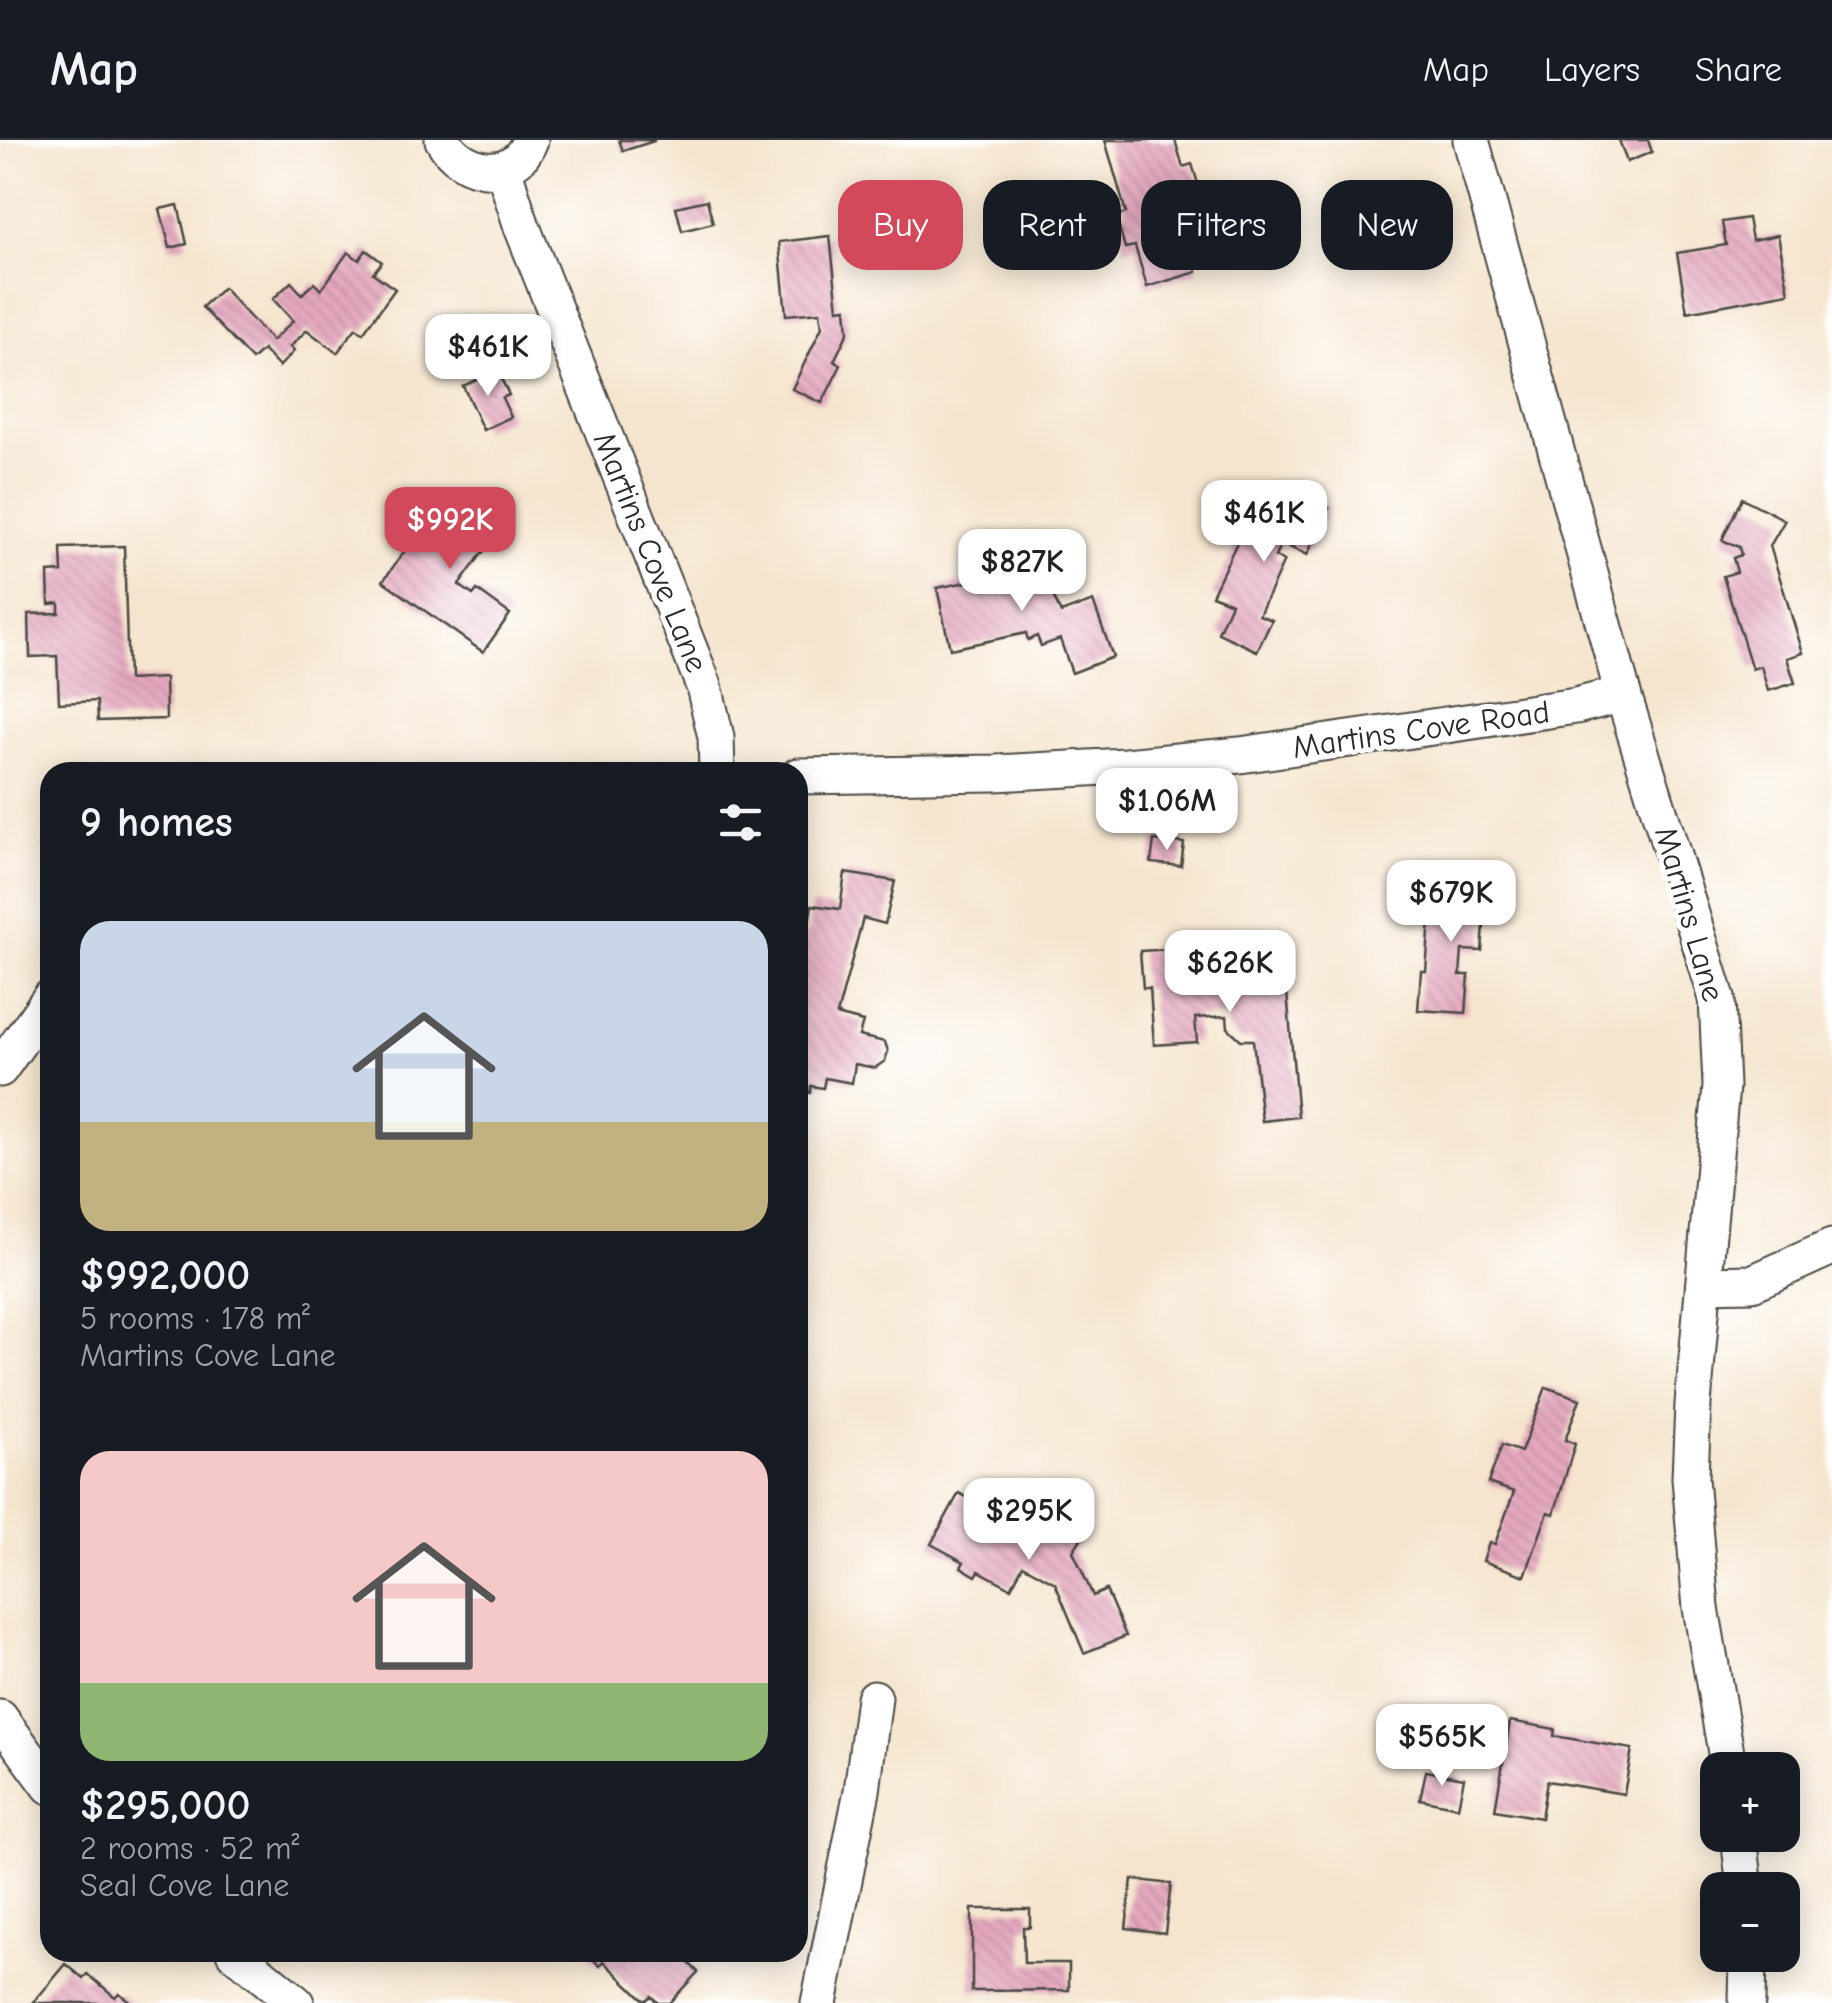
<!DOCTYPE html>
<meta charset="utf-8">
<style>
:root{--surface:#171b24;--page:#242831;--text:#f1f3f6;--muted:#9ea1a6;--line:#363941;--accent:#d1495b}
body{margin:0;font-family:"Comic Neue",sans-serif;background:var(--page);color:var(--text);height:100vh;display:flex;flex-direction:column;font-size:38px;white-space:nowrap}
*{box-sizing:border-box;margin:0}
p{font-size:32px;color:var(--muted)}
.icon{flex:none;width:55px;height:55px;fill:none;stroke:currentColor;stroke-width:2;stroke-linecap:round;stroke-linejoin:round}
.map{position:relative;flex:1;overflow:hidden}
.panel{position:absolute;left:40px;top:622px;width:768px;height:1200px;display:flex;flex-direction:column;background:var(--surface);border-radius:30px;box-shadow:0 5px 25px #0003}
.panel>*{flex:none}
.top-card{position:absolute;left:838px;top:40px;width:842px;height:90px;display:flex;gap:20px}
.controls{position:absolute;left:1700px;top:1612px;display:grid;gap:20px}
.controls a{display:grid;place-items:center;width:100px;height:100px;border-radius:20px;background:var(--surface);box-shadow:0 5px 25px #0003;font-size:50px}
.price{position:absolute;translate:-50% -85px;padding:0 22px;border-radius:20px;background:#fff;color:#222;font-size:32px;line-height:65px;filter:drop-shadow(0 2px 5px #0008)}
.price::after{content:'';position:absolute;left:50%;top:60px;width:30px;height:22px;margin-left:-15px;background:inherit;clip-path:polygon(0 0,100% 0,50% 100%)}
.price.selected{background:var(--accent);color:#fff}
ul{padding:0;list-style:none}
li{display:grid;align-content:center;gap:20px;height:530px;padding:0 40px}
li span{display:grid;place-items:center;height:310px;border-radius:30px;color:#555}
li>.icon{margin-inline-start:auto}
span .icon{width:180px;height:180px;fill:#fffc;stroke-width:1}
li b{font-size:42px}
h2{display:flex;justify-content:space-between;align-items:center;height:120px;padding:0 40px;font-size:42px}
.pill{padding:0 35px;border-radius:30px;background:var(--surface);box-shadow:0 5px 25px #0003;font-size:35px;line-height:90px}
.pill.selected{background:var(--accent);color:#fff}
header{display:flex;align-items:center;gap:60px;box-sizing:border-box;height:140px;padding:0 50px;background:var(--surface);border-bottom:2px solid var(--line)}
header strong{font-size:48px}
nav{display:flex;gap:55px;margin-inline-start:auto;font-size:35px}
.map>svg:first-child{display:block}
.building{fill:url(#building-back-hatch)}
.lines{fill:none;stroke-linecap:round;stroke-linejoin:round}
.minor-casing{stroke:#494743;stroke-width:39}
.minor{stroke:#fff;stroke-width:35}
.labels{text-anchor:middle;stroke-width:10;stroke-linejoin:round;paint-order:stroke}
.street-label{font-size:32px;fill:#2b2b2b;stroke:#fff}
</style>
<header>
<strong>Map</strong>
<nav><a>Map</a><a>Layers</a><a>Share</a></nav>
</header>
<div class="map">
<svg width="1832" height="1863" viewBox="0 0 1832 1863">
<defs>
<pattern id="building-back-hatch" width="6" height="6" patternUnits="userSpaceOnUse" patternTransform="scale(2.5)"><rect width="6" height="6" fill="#e6a9c0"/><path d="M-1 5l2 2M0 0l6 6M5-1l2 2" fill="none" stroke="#bb8a9c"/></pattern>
</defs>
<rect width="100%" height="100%" fill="#fff"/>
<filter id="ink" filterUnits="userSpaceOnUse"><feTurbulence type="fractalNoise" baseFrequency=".01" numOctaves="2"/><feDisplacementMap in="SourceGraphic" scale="20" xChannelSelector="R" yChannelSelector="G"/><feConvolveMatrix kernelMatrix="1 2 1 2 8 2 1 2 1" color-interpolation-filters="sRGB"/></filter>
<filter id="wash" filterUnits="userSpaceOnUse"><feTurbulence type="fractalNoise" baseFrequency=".0048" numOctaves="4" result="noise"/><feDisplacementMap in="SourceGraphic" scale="40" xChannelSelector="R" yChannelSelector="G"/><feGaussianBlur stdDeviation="2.25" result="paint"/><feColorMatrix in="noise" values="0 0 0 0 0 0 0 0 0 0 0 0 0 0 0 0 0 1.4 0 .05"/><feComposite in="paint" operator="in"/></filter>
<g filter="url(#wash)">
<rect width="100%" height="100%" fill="#f5e5ce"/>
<g id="blocks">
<g class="building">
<polygon points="619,0 654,0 654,1 623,11"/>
<polygon points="1105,0 1175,0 1183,27 1192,24 1203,60 1196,62 1200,78 1184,83 1197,132 1147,147 1135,106 1125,108 1116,76 1126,73"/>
<polygon points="1619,0 1648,0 1652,12 1627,22"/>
<polygon points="707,60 713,83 682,91 676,67"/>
<polygon points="178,65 187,104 170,108 160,69"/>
<polygon points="1748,78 1752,100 1778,95 1789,153 1687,172 1677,113 1726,105 1722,82"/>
<polygon points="830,96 838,169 846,168 848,192 834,221 841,225 822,263 792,249 822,187 820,172 786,175 779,102"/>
<polygon points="366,110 382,122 373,133 395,149 363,193 356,188 337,213 307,190 290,207 294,211 279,227 263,210 252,220 202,167 223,148 272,201 293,181 273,159 291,142 302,154 314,143 321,150 348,112 359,120"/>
<polygon points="497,230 509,255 502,258 511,277 483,290 463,246"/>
<polygon points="1291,350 1329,368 1307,415 1281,403 1275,417 1284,421 1259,475 1272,480 1257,511 1218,493 1231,463 1212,455 1239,398 1246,402 1264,362 1281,370"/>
<polygon points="447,352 499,390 459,445 473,455 477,450 510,474 483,512 383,441"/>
<polygon points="1742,358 1785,380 1770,406 1803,513 1787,518 1795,543 1768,551 1761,526 1752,529 1723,436 1737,432 1733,418 1741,415 1739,407 1722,400"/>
<polygon points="124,406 128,540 165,538 166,579 98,581 97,561 59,563 57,516 30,517 29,474 59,473 59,463 49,464 48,433 62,432 61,408"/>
<polygon points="1027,410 1030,425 1038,424 1061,473 1093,461 1113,517 1072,533 1060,499 1041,506 1037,496 1028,500 1026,493 950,509 937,448 1011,433 1007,415"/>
<polygon points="1154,700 1184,703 1181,726 1151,723"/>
<polygon points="845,733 895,741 885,784 863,778 837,875 863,882 859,896 885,902 888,911 885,921 875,928 855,924 852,943 825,938 823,948 811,946 810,953 802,951 803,945 798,944 798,793 807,795 812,765 840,769"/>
<polygon points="1433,742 1487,746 1482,811 1462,810 1460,835 1469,835 1466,873 1418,870 1421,831 1426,831"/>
<polygon points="1175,809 1176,821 1190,821 1190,837 1234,834 1233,813 1268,811 1268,820 1284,818 1298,977 1262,981 1253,900 1241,900 1228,888 1227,876 1195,878 1197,902 1154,905 1150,848 1143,848 1140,811"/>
<polygon points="1546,1247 1580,1259 1565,1300 1575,1304 1554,1374 1548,1372 1525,1436 1483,1421 1489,1403 1495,1404 1514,1352 1488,1343 1502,1305 1521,1312"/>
<polygon points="959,1353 1027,1390 1036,1373 1081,1399 1073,1411 1093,1456 1106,1450 1126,1496 1084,1513 1055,1443 1023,1425 1011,1448 979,1431 976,1436 961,1427 964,1422 931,1404"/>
<polygon points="1510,1581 1555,1589 1554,1596 1632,1609 1624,1654 1547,1641 1541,1678 1495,1670"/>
<polygon points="1426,1631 1464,1638 1458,1667 1420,1659"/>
<polygon points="1132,1739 1171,1744 1165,1793 1126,1788"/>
<polygon points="972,1769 1030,1769 1030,1787 1023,1787 1024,1823 1069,1823 1069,1850 972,1851"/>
<polygon points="585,1812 678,1812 698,1832 669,1863 658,1863 651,1856 645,1861 604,1821 600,1826"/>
<polygon points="66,1824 84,1839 88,1834 115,1857 119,1853 132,1863 33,1863"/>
</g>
</g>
</g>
<g filter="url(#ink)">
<use href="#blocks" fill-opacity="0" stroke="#494743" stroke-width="2.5"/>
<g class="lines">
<defs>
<g id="minor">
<path d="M 443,0 C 462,35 515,43 530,0"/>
<polyline points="1471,0 1623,554 1717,858 1721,946 1693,1264 1690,1338 1701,1468 1729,1630"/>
<polyline points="503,28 522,87 704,546 716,597 717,632"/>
<polyline points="798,636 995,633 1125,626 1240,615 1576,566 1623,554"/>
<polyline points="0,929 50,858"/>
<polyline points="1704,1144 1752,1143 1832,1107"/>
<polyline points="0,1578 50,1646"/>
<polyline points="1739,1695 1745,1750"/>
<polyline points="234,1812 296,1863"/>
<polyline points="819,1863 862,1651 874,1558"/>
<polyline points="1747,1863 1748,1815"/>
</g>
</defs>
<use href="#minor" class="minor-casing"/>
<use href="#minor" class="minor"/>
</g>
</g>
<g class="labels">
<g class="street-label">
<text transform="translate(651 412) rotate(68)" y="11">Martins Cove Lane</text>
<text transform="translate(1421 589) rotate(-8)" y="11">Martins Cove Road</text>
<text transform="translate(1690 774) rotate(74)" y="11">Martins Lane</text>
</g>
</g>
</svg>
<div class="controls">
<a>+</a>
<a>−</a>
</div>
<b class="price" style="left:488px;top:259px">$461K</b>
<b class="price" style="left:1264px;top:425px">$461K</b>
<b class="price selected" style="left:450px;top:432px">$992K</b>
<b class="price" style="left:1022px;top:474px">$827K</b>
<b class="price" style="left:1167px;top:713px">$1.06M</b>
<b class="price" style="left:1451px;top:805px">$679K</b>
<b class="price" style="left:1230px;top:875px">$626K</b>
<b class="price" style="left:1029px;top:1423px">$295K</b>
<b class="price" style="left:1442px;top:1649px">$565K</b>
<div class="top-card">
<a class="pill selected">Buy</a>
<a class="pill">Rent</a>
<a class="pill">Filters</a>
<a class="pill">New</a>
</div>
<section class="panel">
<h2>9 homes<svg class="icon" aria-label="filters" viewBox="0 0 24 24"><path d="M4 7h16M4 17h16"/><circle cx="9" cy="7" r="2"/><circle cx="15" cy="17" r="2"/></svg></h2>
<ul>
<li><span style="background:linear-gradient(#c9d6e8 65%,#c2b280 0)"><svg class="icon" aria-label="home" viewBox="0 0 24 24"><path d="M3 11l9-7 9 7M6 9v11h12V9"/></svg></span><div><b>$992,000</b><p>5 rooms · 178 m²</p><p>Martins Cove Lane</p></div></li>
<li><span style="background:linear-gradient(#f6c9c9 75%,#8fb573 0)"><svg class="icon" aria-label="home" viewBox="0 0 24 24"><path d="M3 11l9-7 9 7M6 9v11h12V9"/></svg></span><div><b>$295,000</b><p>2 rooms · 52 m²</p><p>Seal Cove Lane</p></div></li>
</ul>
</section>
</div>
